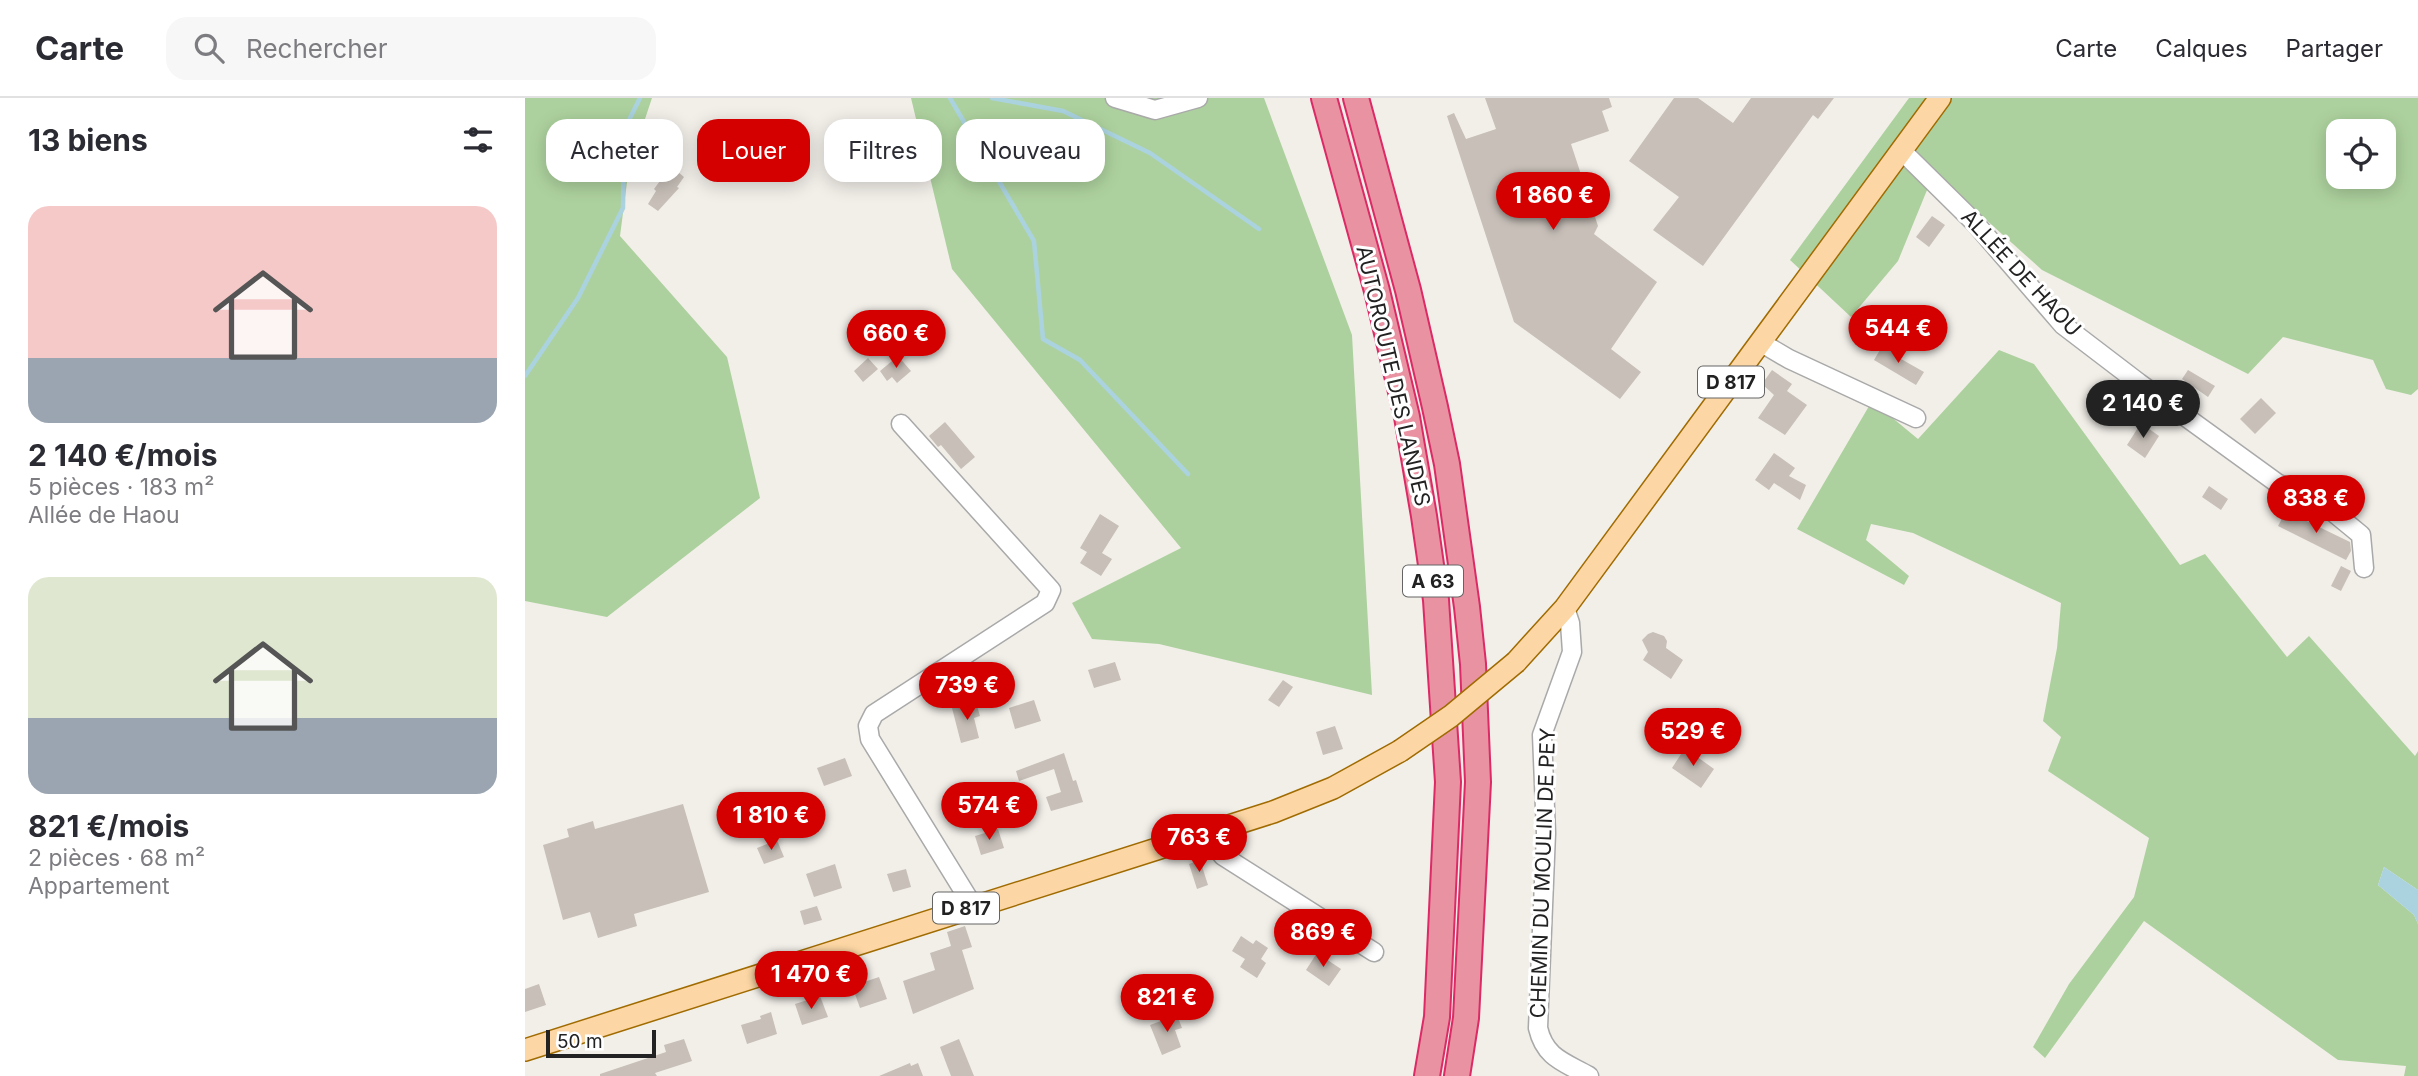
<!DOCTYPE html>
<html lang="fr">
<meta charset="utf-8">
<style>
:root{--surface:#fff;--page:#f7f7f7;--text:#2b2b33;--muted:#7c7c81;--line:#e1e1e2;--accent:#d40000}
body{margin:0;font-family:Inter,sans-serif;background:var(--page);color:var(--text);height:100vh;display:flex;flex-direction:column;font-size:26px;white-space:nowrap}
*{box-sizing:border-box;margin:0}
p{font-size:23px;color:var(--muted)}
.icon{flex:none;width:38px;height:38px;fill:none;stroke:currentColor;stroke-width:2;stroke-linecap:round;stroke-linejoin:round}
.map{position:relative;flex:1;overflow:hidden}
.details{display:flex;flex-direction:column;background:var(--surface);width:525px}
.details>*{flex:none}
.hud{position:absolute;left:21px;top:21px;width:665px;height:63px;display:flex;gap:14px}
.fabs{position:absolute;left:1801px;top:21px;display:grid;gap:14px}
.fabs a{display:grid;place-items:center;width:70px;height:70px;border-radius:14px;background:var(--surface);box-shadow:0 4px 18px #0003;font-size:35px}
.scale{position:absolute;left:21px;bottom:18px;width:110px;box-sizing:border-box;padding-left:7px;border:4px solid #222;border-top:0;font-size:19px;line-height:24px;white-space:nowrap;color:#222;-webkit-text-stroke:5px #fff;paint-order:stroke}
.price{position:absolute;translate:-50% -60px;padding:0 16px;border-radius:24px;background:var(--accent);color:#fff;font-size:23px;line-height:46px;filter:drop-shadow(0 2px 4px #0008)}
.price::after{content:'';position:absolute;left:50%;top:42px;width:21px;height:16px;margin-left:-10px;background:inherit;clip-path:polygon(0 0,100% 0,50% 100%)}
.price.on{background:#222;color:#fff}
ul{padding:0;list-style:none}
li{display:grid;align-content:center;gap:14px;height:371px;padding:0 28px}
li span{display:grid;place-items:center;height:217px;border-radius:21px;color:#555}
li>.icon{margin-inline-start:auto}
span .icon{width:126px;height:126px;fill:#fffc;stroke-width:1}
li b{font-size:30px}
h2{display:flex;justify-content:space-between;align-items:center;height:84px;padding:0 28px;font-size:30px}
.pill{padding:0 24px;border-radius:21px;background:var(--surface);box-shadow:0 4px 18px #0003;font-size:24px;line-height:63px}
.pill.on{background:var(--accent);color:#fff}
header{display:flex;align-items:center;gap:42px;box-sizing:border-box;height:98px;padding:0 35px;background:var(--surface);border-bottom:2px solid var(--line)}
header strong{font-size:33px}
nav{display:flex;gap:38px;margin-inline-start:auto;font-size:24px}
.search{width:490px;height:63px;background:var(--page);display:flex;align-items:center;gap:18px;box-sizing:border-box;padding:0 24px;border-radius:21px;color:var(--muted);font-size:26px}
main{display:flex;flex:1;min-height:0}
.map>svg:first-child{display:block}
.forest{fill:#add19e;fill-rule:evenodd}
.water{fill:#aad3df}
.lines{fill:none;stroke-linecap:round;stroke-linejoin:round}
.stream{stroke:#aad3df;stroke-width:4.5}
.building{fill:#c7bfb8}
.minor-casing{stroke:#a9a9a9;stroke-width:21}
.major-casing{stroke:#a06b00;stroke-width:24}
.highway-casing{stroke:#dc2a67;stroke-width:28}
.minor{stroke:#fff;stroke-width:18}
.major{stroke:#fcd6a4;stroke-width:21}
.highway{stroke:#e892a2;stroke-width:24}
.major-bridge-casing{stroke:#a06b00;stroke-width:24;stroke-linecap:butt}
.major-bridge{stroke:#fcd6a4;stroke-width:21}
.labels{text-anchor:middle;stroke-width:6;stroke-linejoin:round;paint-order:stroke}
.shield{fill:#fff;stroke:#646464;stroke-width:2}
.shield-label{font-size:19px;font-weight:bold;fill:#222}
.street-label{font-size:21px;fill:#222;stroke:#fff}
</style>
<header>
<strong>Carte</strong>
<div class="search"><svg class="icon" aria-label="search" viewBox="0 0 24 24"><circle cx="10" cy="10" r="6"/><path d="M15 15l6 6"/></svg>Rechercher</div>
<nav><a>Carte</a><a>Calques</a><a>Partager</a></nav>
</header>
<main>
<section class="details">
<h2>13 biens<svg class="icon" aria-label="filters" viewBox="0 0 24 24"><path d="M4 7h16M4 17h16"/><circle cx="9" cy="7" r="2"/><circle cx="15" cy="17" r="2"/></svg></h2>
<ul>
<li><span style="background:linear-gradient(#f6c9c9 70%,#9aa5b1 0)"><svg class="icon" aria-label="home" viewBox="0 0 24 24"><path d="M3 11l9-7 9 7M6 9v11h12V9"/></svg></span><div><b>2 140 €/mois</b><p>5 pièces · 183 m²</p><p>Allée de Haou</p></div></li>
<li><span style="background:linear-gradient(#dfe7d0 65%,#9aa5b1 0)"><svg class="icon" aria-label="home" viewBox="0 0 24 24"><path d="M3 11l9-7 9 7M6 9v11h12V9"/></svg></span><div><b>821 €/mois</b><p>2 pièces · 68 m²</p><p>Appartement</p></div></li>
</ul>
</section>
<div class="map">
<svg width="1893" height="978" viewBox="0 0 1893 978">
<rect width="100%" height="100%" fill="#f2efe9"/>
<g class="forest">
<polygon points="0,0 127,0 104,69 95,138 202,259 235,400 82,519 0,503"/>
<polygon points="386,0 739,0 827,237 847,597 634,546 567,541 547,505 656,450 427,171"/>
<path d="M 1384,0 L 1893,0 L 1893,291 L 1886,297 L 1861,291 L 1848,262 L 1758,239 L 1723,276 L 1517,172 L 1409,75 L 1373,163 L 1326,219 L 1265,162 ZM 1813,33 L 1858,33 L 1858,79 L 1813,79 Z"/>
<polygon points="1474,252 1509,266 1655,467 1680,456 1762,559 1784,538 1890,658 1893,653 1893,792 1859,769 1853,787 1889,817 1893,826 1893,978 1879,978 1881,968 1813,962 1619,823 1520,960 1508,949 1544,886 1609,799 1624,740 1523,673 1536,639 1518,623 1532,550 1536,505 1388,435 1346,426 1341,442 1384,478 1379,487 1272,431 1347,303 1393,341"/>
</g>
<polygon class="water" points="1859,769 1893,792 1893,826 1889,817 1853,787"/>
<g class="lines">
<g class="stream">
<polyline points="425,0 509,143 518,241 555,262 663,376"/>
<polyline points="467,0 538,13 625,55 734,131"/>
<polyline points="0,278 53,200 98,110 99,32 115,0"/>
</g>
</g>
<g class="building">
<polygon points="960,0 1084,0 1087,9 1077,13 1084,33 1046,46 1073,128 1069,136 1132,184 1086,251 1116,274 1095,301 989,224 922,18 929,15 941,41 971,31"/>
<polygon points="1149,0 1173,0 1208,25 1226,0 1309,0 1293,21 1288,17 1178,168 1128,132 1154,99 1104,63"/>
<polygon points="146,68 159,79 152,89 154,90 133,113 123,106 131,93 129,91"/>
<polygon points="1407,118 1420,127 1404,149 1391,139"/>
<polygon points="1363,246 1372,252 1369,257 1399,274 1391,287 1349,262 1356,250 1359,252"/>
<polygon points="373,258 386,273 372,285 367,279 362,283 355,273"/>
<polygon points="343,260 353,271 338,284 329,273"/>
<polygon points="1247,272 1267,286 1262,293 1282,307 1260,337 1233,320 1249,297 1237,286"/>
<polygon points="1663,272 1690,288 1683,299 1657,281"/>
<polygon points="1736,300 1751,315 1730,336 1715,321"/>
<polygon points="420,324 450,359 436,371 416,347 413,349 404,338"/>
<polygon points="1616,325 1634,338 1620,360 1602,347"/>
<polygon points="1249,355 1270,370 1264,378 1281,387 1275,402 1249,385 1244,392 1230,382"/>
<polygon points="1684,388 1703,401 1696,412 1677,399"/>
<polygon points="1761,413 1825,444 1826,453 1821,462 1753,428"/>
<polygon points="575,416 594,428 577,455 587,461 576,478 555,465 562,454 555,450"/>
<polygon points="1816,468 1826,473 1816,493 1806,488"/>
<polygon points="1128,534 1139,538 1142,543 1141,550 1158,562 1146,581 1118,562 1123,554 1117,542 1123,536"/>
<polygon points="590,564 596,582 569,590 563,572"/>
<polygon points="758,582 768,589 754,609 743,602"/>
<polygon points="509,602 516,623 490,631 484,610"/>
<polygon points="451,604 455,618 449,620 454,640 436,645 427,610"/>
<polygon points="810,628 818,651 798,657 791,634"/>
<polygon points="1160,650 1189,671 1176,690 1147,670"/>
<polygon points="539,655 548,683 551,682 558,704 526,713 521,699 536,694 529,671 494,683 491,673"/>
<polygon points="320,660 327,678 299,688 292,670"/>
<polygon points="158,706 184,794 109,816 112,828 73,840 65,814 38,822 18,747 44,739 42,731 68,723 70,731"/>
<polygon points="473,731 479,750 456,757 450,738"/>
<polygon points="252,742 259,759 239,766 232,750"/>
<polygon points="675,762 683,787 672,791 664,766"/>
<polygon points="310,766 317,790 289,799 281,776"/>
<polygon points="381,771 386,789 368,794 362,776"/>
<polygon points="292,808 297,822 279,827 275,813"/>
<polygon points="440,828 447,849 437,852 449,891 388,916 378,883 410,872 405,855 426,848 422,834"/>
<polygon points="716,838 728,846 731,842 743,850 736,861 741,865 732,880 715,869 720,861 707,853"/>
<polygon points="792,855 816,871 804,888 781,872"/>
<polygon points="354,879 362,901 335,910 327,888"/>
<polygon points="14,886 21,907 0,914 0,891"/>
<polygon points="295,898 303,919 277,927 270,906"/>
<polygon points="246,914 252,936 222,946 216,927 236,921 235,918"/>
<polygon points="652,917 657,930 650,932 656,949 637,957 625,927"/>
<polygon points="159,941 167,963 130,975 132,978 75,978 75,976 141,954 139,947"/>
<polygon points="434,941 449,978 426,978 415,949"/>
<polygon points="385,965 386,968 393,965 398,978 354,978"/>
</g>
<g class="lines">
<defs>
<g id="minor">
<polyline points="590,0 630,12 673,0"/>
<polyline points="1377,53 1450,125 1538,227 1614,285 1752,385 1808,414 1836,437 1839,470"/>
<polyline points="1235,244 1264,261 1391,320"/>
<polyline points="376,326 526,492 520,505 349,616 343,628 345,641 448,808"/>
<path d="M 1040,510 L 1045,525 L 1047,554 L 1017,637 L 1021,735 L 1013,930 C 1020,960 1039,964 1064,978"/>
<polyline points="688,733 694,753 698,758 849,854"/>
</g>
<g id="major">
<polyline points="991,564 1040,510 1415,0"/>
<polyline points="0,952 748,714 808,690 875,653"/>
</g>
<g id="highway">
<polyline points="799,0 852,193 882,319 899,418 911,502 923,684 912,919 902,978"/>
<polyline points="831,0 883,192 910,309 922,366 942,509 948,566 953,684 941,920 932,978"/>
</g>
</defs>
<use href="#minor" class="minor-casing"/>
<use href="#major" class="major-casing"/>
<use href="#highway" class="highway-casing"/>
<use href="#minor" class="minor"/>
<use href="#major" class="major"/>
<use href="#highway" class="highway"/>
<defs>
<polyline id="major-bridge" points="875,653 926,618 991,564"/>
</defs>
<use href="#major-bridge" class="major-bridge-casing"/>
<use href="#major-bridge" class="major-bridge"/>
</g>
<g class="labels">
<g class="shield">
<rect x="1173" y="268.5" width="66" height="31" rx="5"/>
<rect x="878" y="467.5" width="60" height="31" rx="5"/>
<rect x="408" y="794.5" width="66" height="31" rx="5"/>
</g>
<g class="shield-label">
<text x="1206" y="291">D 817</text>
<text x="908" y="490">A 63</text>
<text x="441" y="817">D 817</text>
</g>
<g class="street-label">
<text transform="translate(1496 175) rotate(47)" y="7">ALLÉE DE HAOU</text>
<text transform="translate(868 278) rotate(77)" y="7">AUTOROUTE DES LANDES</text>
<text transform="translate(1018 775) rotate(-88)" y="7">CHEMIN DU MOULIN DE PEY</text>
</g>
</g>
</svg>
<div class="fabs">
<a><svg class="icon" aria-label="locate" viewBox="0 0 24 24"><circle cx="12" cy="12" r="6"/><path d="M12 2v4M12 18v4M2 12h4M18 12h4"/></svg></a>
</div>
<div class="scale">50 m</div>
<b class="price" style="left:1028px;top:134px">1 860 €</b>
<b class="price" style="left:1373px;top:267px">544 €</b>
<b class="price" style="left:371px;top:272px">660 €</b>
<b class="price on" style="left:1618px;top:342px">2 140 €</b>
<b class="price" style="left:1791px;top:437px">838 €</b>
<b class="price" style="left:442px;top:624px">739 €</b>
<b class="price" style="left:1168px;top:670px">529 €</b>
<b class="price" style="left:464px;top:744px">574 €</b>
<b class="price" style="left:246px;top:754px">1 810 €</b>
<b class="price" style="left:674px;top:776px">763 €</b>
<b class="price" style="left:798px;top:871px">869 €</b>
<b class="price" style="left:286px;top:913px">1 470 €</b>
<b class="price" style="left:642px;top:936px">821 €</b>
<div class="hud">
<a class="pill">Acheter</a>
<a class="pill on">Louer</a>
<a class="pill">Filtres</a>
<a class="pill">Nouveau</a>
</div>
</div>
</main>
